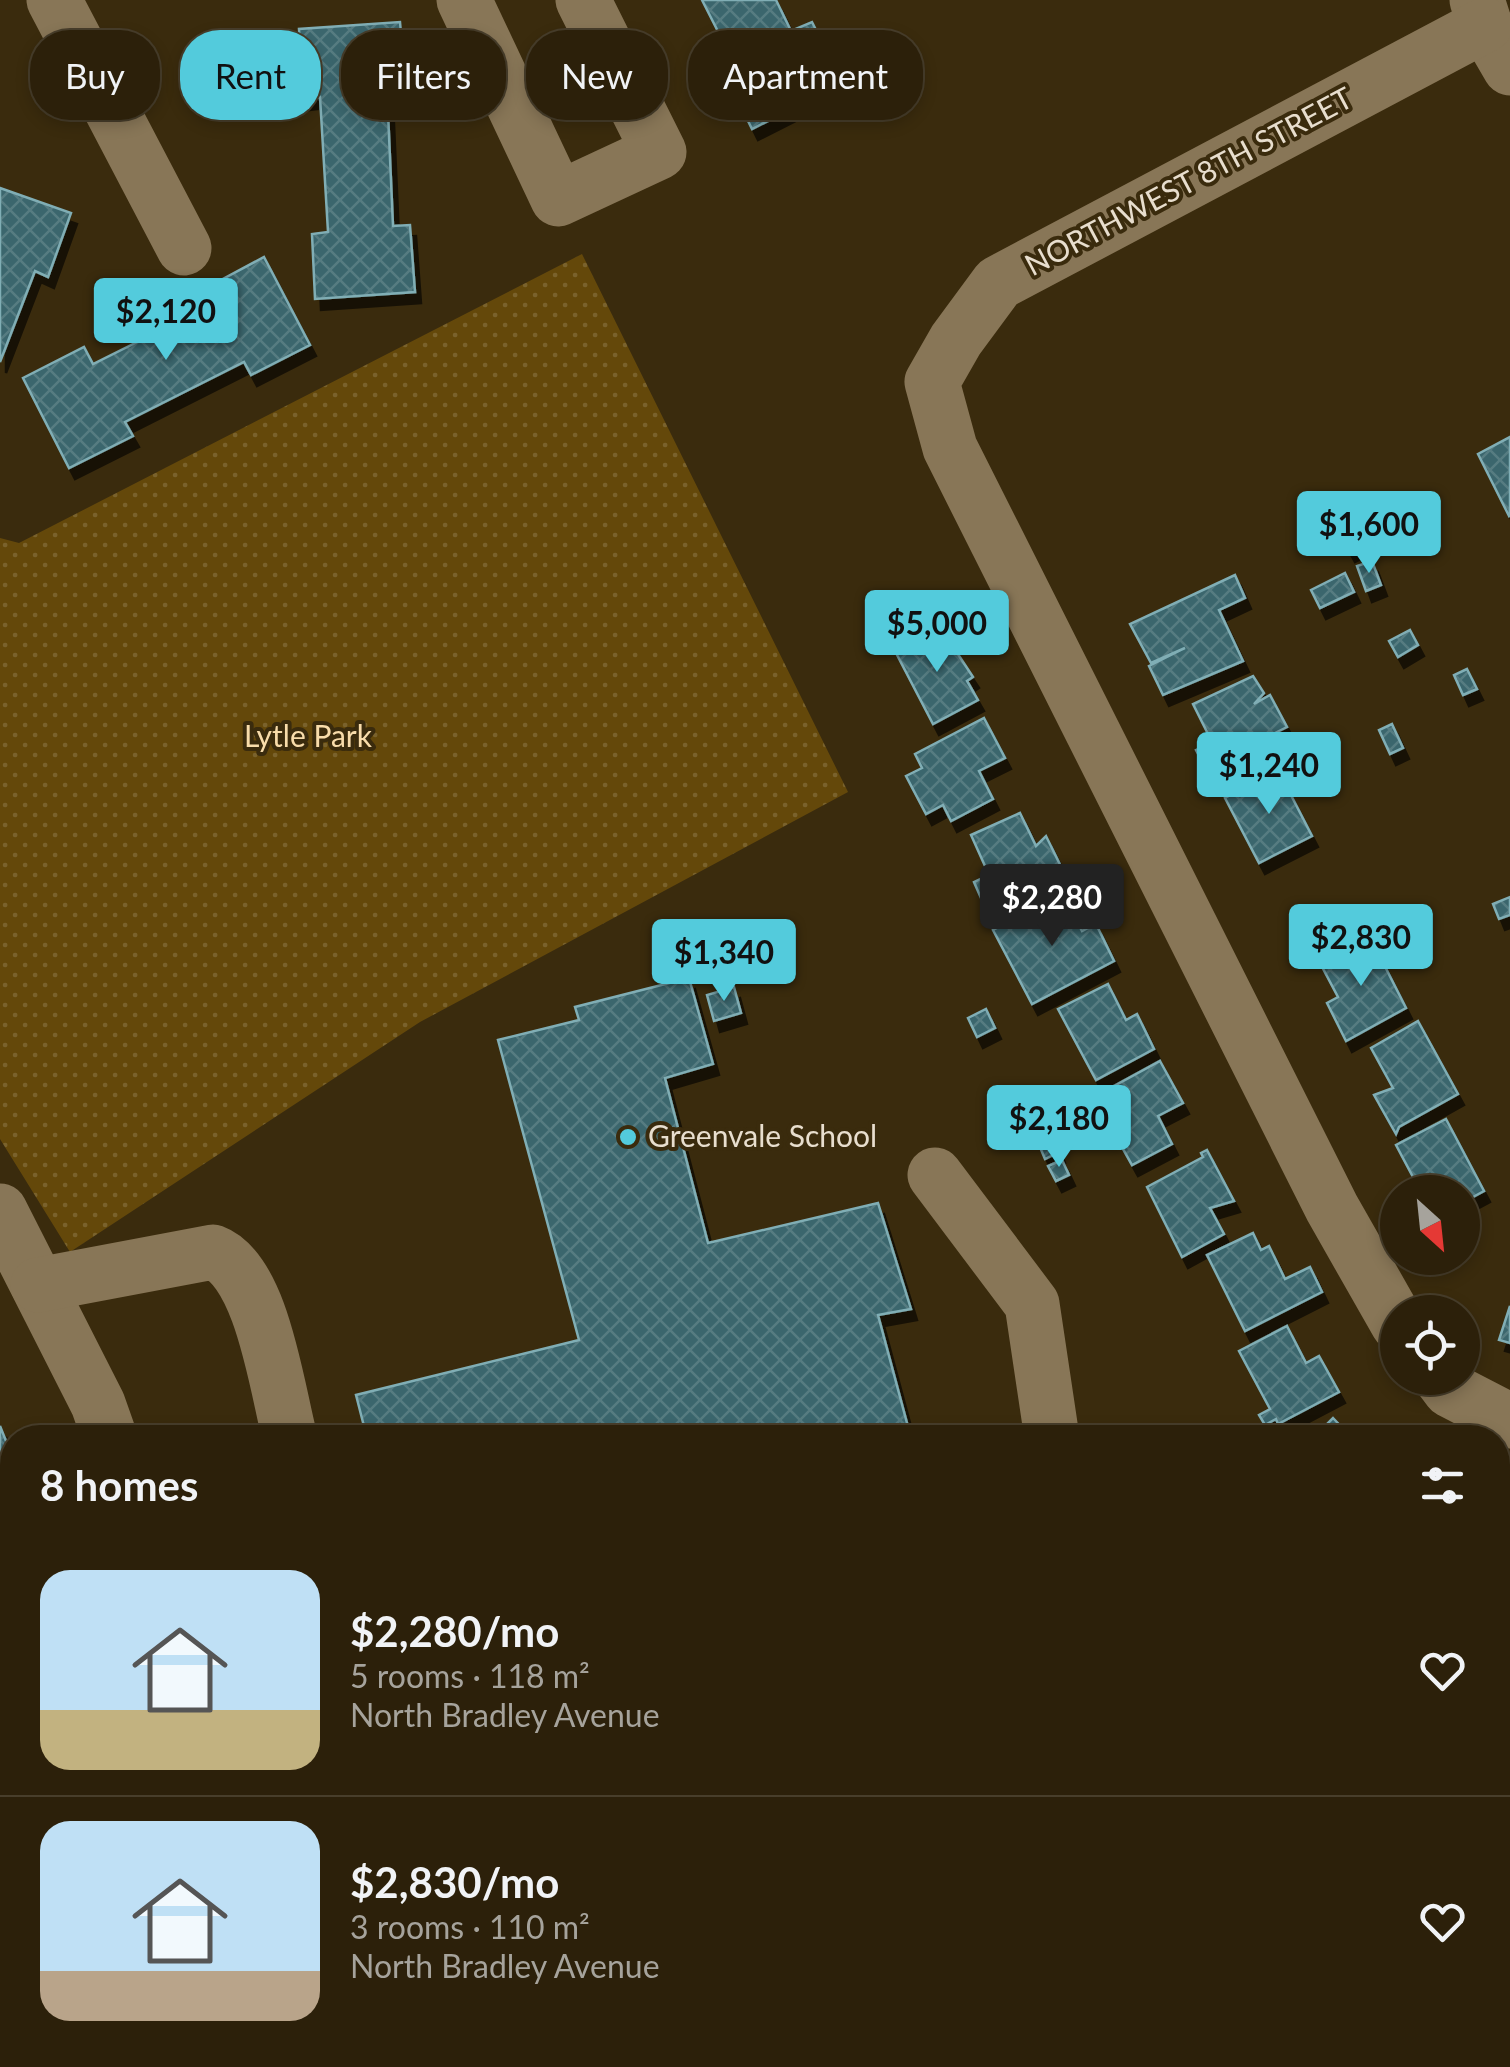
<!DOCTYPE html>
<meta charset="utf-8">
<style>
:root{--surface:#2c200a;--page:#342813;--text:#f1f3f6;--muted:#a6a39c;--line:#483e2b;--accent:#53cbdc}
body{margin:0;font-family:Lato,sans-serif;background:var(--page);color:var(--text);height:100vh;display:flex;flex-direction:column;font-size:38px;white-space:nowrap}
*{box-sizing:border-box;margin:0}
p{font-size:32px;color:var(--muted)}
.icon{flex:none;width:55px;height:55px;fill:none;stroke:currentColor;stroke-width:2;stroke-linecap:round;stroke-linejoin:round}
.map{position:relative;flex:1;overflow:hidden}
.drawer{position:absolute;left:0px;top:1425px;width:1510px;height:642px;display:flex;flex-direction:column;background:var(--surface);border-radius:40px 40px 0 0;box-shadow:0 5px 15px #0003,0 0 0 2px var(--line)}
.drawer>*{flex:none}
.guide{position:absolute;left:30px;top:30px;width:1000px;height:90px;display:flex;gap:20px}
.needle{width:65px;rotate:153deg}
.tools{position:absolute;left:1380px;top:1175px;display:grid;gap:20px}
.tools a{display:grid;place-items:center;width:100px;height:100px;border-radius:50%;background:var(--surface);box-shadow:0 5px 15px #0003,0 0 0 2px var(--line);font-size:50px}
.price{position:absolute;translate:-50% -85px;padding:0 22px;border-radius:10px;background:var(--accent);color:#111;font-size:32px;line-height:65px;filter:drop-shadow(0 2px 5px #0008)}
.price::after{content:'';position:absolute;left:50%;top:60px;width:30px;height:22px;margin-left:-15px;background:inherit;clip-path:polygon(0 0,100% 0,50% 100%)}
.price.active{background:#222;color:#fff}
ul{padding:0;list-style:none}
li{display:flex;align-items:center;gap:30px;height:250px;padding:0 40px}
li+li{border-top:2px solid var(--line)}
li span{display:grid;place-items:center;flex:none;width:280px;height:200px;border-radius:30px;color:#555}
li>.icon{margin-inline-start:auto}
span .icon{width:120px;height:120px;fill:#fffc;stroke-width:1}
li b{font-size:42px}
h2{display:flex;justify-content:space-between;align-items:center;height:120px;padding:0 40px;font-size:42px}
.chip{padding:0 35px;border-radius:40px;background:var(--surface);box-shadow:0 5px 15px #0003,0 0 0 2px var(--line);font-size:35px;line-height:90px}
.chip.active{background:var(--accent);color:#111}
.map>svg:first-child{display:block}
.park{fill:url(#park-dots)}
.building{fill:url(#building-cross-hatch);stroke:#80aeb5;stroke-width:2.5;filter:url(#shadow)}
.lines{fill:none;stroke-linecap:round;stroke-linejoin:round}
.minor{stroke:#887657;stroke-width:55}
.poi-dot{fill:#53cbdc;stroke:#3a2b0d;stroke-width:4}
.labels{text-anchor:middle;stroke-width:8;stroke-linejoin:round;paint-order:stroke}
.street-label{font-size:30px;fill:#e8dece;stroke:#3a2b0d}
.park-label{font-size:30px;fill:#f8dcaa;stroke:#3a2b0d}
.poi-label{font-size:30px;fill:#e8dece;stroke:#3a2b0d;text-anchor:start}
</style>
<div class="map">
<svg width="1510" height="2067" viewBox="0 0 1510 2067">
<defs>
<pattern id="park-dots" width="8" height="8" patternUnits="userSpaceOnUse" patternTransform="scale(2.5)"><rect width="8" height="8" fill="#64480a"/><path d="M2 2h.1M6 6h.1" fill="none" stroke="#7a622c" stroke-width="1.8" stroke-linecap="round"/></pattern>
<pattern id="building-cross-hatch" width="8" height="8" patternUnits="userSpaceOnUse" patternTransform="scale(2.5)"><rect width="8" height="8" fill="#3a666d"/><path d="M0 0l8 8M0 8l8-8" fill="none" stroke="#567b81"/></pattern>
<filter id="shadow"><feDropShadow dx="6" dy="11" stdDeviation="0" flood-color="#0009"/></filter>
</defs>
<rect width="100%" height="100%" fill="#3a2b0d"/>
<polygon class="park" points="582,254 848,792 420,1022 70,1252 0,1139 0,538 19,543"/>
<g class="building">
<polygon points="702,0 776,0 791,31 812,22 843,83 752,129 722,68 734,63"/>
<polygon points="400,22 406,91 387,90 393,226 410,225 415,292 315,299 312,234 328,232 320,97 303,99 299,29"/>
<polygon points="0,188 71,213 48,277 35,271 0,362"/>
<polygon points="264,257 310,345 251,375 244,362 125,422 133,436 69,468 23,378 84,347 93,364 213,304 206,288"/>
<polygon points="1510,437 1510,515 1509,516 1478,454"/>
<polygon points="1356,532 1362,544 1349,551 1342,538"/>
<polygon points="1372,561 1381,585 1366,591 1357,566"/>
<polygon points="1345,573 1354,592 1320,608 1311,590"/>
<polygon points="1235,575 1245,598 1219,610 1243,661 1163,695 1149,666 1185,648 1151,663 1130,624"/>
<polygon points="940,627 973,677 967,681 978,700 933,724 895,651"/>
<polygon points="1410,630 1418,645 1398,657 1389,641"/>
<polygon points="1467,669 1477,689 1463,695 1454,675"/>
<polygon points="1253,676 1264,693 1254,704 1270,695 1287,727 1271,735 1277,748 1213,783 1196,750 1212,742 1193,704"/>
<polygon points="984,718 1005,758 979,771 993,799 951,821 943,805 926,814 906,776 922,768 915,754"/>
<polygon points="1392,724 1403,748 1390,754 1379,730"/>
<polygon points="1278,770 1312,836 1259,863 1225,798"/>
<polygon points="1020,813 1036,846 1046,836 1068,881 1063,884 1061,880 988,914 974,882 989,875 971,835"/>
<polygon points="1063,894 1082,931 1096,924 1114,961 1032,1004 993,930"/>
<polygon points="1510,897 1510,915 1499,919 1493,904"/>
<polygon points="1370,937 1406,1008 1346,1041 1327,1003 1338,997 1320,963"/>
<polygon points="689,978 713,1064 665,1078 708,1243 878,1203 911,1309 878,1315 911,1438 367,1438 356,1395 579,1340 498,1040 579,1020 575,1007"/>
<polygon points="1108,984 1126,1020 1137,1014 1154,1049 1096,1080 1058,1009"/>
<polygon points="734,987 741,1013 714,1021 707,995"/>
<polygon points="986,1009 995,1028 977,1037 968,1018"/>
<polygon points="1418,1021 1458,1094 1399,1127 1396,1134 1374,1095 1393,1088 1371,1048"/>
<polygon points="1160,1061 1183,1103 1158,1116 1172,1144 1132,1165 1094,1097"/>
<polygon points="1057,1114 1065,1130 1052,1136 1059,1152 1045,1159 1031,1126"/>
<polygon points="1446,1119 1484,1191 1462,1203 1462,1192 1421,1192 1396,1145"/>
<polygon points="1207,1150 1234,1201 1210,1208 1224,1234 1182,1257 1147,1187 1203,1157 1201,1153"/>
<polygon points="1062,1160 1069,1175 1056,1181 1048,1166"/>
<polygon points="1253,1233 1261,1250 1269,1246 1285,1279 1310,1267 1322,1292 1245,1331 1207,1255"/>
<polygon points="1510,1306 1510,1343 1499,1340"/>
<polygon points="1287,1326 1306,1363 1319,1356 1339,1392 1278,1424 1276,1419 1265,1425 1259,1415 1270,1409 1239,1351"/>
<polygon points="1333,1418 1352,1438 1313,1438"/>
<polygon points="0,1426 12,1456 12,1480 0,1487"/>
<polygon points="12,1502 12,1639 1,1642 0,1505"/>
<polygon points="1498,1503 1510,1509 1510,1555 1499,1578"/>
<polygon points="1510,1658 1510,1704 1498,1705 1498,1659"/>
<polygon points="1498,1745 1510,1768 1510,1823 1498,1829"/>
<polygon points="1510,1842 1510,1874 1498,1850"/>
<polygon points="12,1904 12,1955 0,1929 0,1910"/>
<polygon points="0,1929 12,1955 12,1977 0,1983"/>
<polygon points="383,2055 466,2055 469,2067 387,2067"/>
<polygon points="566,2055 612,2055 619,2067 572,2067"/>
<polygon points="973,2055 1076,2055 1083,2067 979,2067"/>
<polygon points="1252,2055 1354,2055 1360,2067 1258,2067"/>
</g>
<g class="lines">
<g class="minor">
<polyline points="54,0 184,248"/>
<polyline points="464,0 558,199 659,152 583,0"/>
<polyline points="1477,0 1485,25 1510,68"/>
<polyline points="935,1175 1032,1304 1052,1438"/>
<polyline points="0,1211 98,1404 110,1438"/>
<path d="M 38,1285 L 213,1252 C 262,1270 277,1389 290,1438"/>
<polyline points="1398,1324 1332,1208 950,448 932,382 956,340 998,283 1485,25"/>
<polyline points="1441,1378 1450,1390 1510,1421"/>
<polyline points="0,1675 12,1672"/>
<polyline points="280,2055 283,2067"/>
<polyline points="784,2055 790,2067"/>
<polyline points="897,2055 903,2067"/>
<polyline points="1473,2055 1479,2067"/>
<polyline points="0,2067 24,2055"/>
</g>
</g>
<circle class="poi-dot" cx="628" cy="1137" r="10"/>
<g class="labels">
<g class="street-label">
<text transform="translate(1189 182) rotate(-28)" y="10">NORTHWEST 8TH STREET</text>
</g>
<g class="park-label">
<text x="308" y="747">Lytle Park</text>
</g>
<g class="poi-label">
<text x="648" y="1147">Greenvale School</text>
</g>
</g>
</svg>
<div class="tools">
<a><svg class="needle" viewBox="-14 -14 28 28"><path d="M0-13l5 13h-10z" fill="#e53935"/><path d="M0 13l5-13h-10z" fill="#a6a39c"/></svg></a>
<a><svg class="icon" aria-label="locate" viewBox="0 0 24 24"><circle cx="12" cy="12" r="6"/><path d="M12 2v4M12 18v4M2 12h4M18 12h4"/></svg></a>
</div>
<b class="price" style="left:166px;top:363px">$2,120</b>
<b class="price" style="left:1369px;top:576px">$1,600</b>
<b class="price" style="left:937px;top:675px">$5,000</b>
<b class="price" style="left:1269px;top:817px">$1,240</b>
<b class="price active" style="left:1052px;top:949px">$2,280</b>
<b class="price" style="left:1361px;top:989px">$2,830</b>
<b class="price" style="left:724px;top:1004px">$1,340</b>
<b class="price" style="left:1059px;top:1170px">$2,180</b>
<div class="guide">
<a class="chip">Buy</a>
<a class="chip active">Rent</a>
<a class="chip">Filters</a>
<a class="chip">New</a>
<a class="chip">Apartment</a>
</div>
<section class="drawer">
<h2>8 homes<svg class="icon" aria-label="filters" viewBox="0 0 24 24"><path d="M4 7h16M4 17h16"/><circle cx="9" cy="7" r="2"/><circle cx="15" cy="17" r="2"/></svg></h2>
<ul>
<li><span style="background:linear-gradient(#bfe0f5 70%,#c2b280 0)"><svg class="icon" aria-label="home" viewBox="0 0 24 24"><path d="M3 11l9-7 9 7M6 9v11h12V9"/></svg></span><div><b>$2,280/mo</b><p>5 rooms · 118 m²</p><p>North Bradley Avenue</p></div><svg class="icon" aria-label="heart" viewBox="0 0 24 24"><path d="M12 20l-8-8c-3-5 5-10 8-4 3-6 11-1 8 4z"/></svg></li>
<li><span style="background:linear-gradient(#bfe0f5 75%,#b9a48a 0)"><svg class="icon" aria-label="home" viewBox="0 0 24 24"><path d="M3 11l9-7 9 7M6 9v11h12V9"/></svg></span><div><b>$2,830/mo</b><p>3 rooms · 110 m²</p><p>North Bradley Avenue</p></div><svg class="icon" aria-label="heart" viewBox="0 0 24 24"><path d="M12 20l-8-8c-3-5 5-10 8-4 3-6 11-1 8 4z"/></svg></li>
</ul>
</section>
</div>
